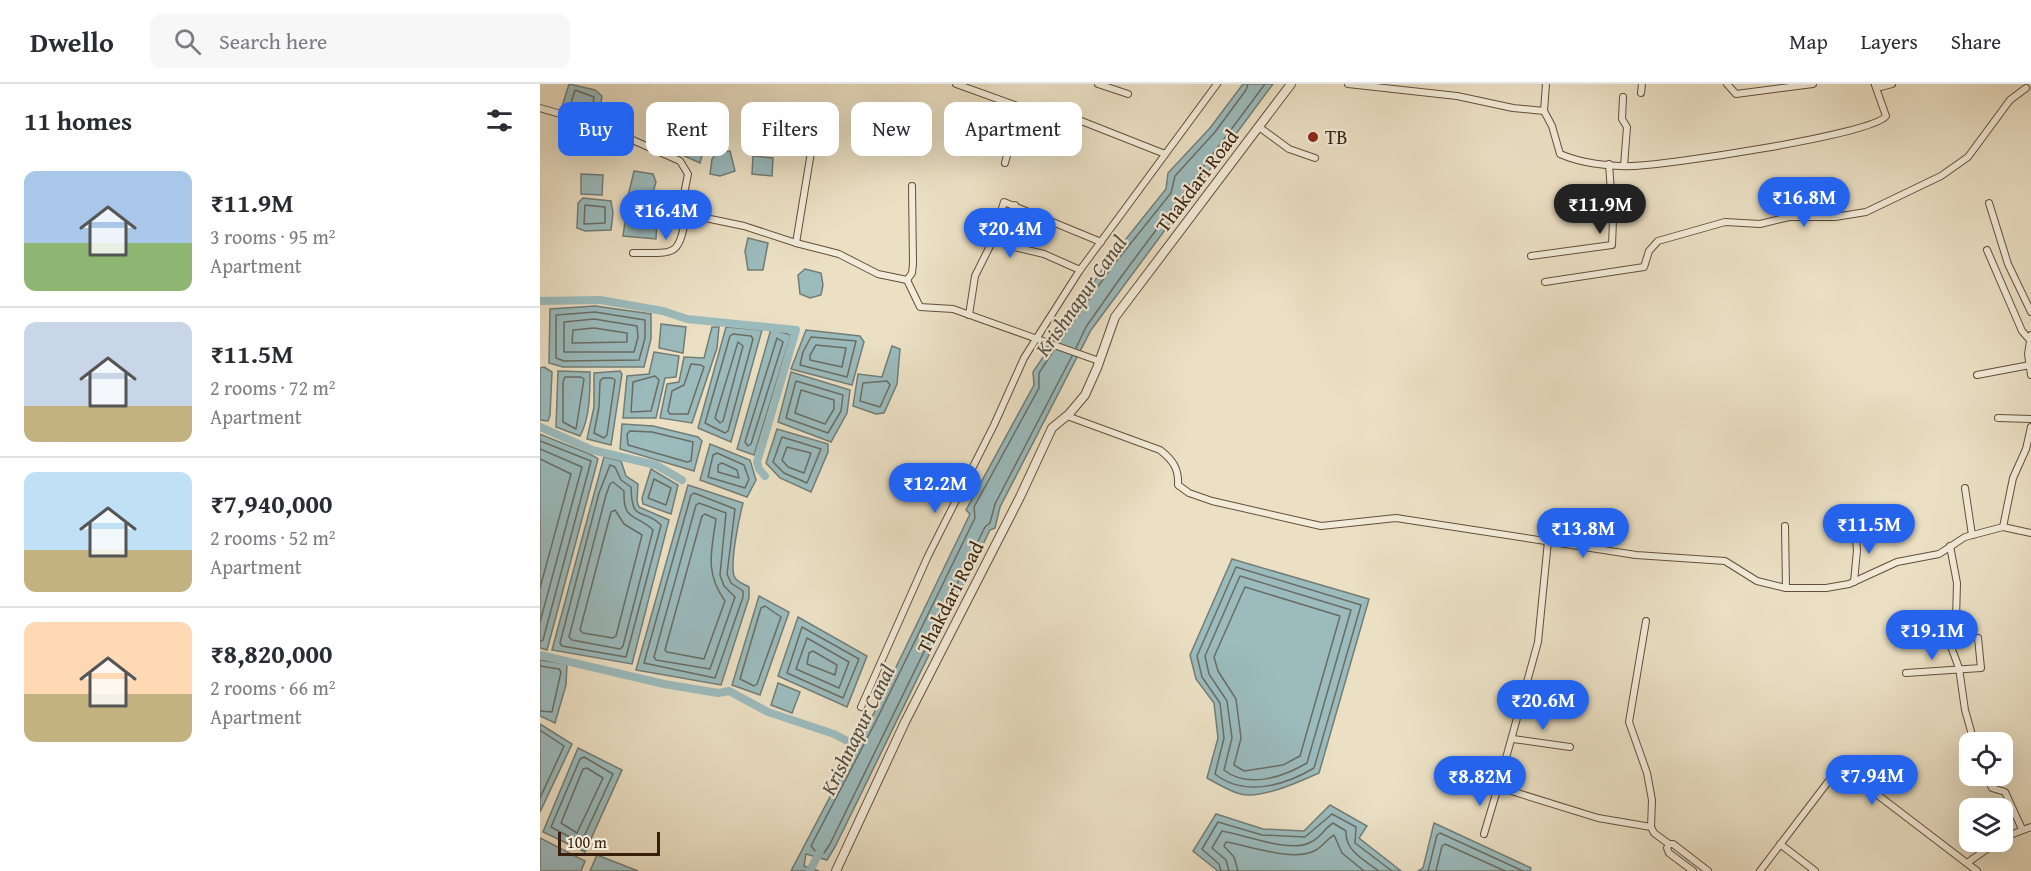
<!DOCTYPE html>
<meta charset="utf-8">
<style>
:root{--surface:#fff;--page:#f7f7f7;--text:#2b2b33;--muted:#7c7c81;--line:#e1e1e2;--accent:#2563eb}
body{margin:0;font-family:"Gentium Book Plus",serif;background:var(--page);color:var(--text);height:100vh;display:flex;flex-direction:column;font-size:22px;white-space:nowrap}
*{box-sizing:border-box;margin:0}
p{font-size:20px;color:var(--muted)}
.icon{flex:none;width:33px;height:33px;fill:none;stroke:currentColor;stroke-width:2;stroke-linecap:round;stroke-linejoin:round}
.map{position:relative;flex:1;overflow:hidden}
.panel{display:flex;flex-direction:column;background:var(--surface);width:540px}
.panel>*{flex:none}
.banner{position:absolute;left:18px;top:18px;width:570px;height:54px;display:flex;gap:12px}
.tools{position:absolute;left:1419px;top:648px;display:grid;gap:12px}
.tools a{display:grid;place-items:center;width:54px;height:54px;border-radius:12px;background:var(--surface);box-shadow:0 6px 24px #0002;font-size:30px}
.scale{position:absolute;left:18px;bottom:15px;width:102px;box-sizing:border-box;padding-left:6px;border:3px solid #371f0b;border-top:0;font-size:16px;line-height:21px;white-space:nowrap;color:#371f0b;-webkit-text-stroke:4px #f2ebd9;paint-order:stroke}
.price{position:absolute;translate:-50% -51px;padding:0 14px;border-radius:21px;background:var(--accent);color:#fff;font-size:20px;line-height:39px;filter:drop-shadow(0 2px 3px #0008)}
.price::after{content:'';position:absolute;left:50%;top:36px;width:18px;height:14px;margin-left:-9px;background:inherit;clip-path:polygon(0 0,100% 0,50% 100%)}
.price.current{background:#222;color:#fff}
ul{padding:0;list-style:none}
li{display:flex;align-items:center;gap:18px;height:150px;padding:0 24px}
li+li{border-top:2px solid var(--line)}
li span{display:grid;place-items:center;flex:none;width:168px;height:120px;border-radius:12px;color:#555}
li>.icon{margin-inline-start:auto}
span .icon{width:72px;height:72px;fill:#fffc;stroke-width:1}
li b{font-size:26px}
h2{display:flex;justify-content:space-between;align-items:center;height:72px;padding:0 24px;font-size:26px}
.pill{padding:0 21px;border-radius:12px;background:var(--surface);box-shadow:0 6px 24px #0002;font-size:21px;line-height:54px}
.pill.current{background:var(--accent);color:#fff}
header{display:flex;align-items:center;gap:36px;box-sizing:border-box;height:84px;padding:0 30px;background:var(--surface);border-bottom:2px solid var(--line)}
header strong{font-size:28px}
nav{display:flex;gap:33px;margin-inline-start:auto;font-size:21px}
.search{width:420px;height:54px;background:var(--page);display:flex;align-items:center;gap:15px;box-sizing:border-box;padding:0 21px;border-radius:12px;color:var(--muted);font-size:22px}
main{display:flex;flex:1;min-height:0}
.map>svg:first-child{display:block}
.water{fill:#9bbbbd;stroke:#737d76;stroke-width:1.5}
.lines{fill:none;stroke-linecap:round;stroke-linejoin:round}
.shore{stroke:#696d64;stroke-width:1.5}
.canal{stroke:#9bbbbd;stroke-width:8}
.minor-casing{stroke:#644f39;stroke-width:8}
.tertiary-casing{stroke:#644f39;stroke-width:10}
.minor{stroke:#f2ebd9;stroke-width:6}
.tertiary{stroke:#f2ebd9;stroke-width:8}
.poi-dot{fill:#8f2418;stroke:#f2ebd9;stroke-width:2}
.labels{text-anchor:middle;stroke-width:4.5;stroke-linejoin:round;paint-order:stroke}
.poi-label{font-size:20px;fill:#371f0b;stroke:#f2ebd9;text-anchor:start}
.street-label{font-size:20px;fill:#371f0b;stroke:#f2ebd9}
.water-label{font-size:21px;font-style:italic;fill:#554e40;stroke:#f2ebd9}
</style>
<header>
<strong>Dwello</strong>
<div class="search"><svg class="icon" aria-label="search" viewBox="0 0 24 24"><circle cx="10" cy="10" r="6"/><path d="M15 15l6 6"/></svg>Search here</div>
<nav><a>Map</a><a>Layers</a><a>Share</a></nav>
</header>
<main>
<section class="panel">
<h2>11 homes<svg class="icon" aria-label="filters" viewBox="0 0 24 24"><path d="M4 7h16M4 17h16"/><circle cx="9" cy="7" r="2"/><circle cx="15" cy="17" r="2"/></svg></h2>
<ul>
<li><span style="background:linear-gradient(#a9c7e8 60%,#8fb573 0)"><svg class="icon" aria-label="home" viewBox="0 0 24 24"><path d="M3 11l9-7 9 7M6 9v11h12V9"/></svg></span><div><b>₹11.9M</b><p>3 rooms · 95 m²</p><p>Apartment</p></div></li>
<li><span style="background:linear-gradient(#c9d6e8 70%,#c2b280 0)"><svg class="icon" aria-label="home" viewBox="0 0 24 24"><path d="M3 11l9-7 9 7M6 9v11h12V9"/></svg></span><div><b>₹11.5M</b><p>2 rooms · 72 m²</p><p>Apartment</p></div></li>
<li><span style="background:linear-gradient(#bfe0f5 65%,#c2b280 0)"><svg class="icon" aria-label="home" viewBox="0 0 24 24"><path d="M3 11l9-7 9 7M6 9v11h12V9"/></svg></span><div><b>₹7,940,000</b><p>2 rooms · 52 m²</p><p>Apartment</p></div></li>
<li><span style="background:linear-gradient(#ffd9b3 60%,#c2b280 0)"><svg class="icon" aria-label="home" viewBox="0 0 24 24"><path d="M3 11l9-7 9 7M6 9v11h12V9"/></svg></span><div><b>₹8,820,000</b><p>2 rooms · 66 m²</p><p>Apartment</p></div></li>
</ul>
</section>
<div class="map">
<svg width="1491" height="787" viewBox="0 0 1491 787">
<rect width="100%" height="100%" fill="#ebe0c4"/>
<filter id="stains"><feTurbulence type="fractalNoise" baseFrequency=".00333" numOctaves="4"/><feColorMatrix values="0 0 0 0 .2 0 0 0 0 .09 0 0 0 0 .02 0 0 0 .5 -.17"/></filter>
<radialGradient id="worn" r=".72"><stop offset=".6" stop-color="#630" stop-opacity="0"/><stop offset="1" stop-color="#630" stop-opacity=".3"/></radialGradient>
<g class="water">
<polygon points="29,0 55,6 62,12 58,34 51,35 21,26"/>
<polygon points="703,0 733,0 551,246 460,423 455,444 450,446 295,763 287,776 266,770 264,782 279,787 251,787 330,637 430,430 426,426 494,301 493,288 566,180 626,105 628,89 670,44"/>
<polygon points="74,21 87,22 91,26 87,46 68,42"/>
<polygon points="159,52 166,56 160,79 142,71 140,66"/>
<polygon points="190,67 195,87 180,92 170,90 172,75 177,69"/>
<polygon points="213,72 233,74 232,92 212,90"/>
<polygon points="94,87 113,90 116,98 111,115 88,112"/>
<polygon points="41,90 63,91 62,111 41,110"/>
<polygon points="43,114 71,117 73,129 71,146 45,147 37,144 38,119"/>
<polygon points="86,131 117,134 116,155 83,152"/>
<polygon points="208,154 228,159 223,186 208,186 205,167"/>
<polygon points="265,185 281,189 283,201 281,211 270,214 260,210 258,191"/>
<polygon points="55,222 111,230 111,255 104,283 23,283 9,279 10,225"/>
<polygon points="121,240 146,243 143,269 119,264"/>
<polygon points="172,243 179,243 177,264 152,339 120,334 127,300 139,298 144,273 164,274"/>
<polygon points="186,243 222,246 191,358 158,344"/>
<polygon points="231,245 251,251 214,371 197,365"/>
<polygon points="266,246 320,252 324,258 312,301 251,285"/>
<polygon points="352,262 360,265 357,300 344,329 336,330 313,322 318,290 342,293"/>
<polygon points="114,268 139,272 136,293 125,294 116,334 83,334 87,292 109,290"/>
<polygon points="4,283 12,288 10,331 8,337 0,336 0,284"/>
<path d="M 18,287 L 50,288 C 50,308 50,334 40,352 L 16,343 Z"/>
<polygon points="80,287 82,290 71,361 47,355 54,323 54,289"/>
<polygon points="251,288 310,306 307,329 291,358 238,338"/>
<polygon points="82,340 113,342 158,353 162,357 154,387 80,365"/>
<polygon points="237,345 288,360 288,368 271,408 240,394 226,379"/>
<path d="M 0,350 C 11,356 55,370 58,375 L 7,566 L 0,564 Z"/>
<polygon points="170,360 210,376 216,396 207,413 160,396"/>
<polygon points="64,373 81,377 86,392 98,400 97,417 99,423 129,436 92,580 12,566"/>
<polygon points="111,385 138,401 131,430 103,420 102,414"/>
<path d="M 148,401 L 203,419 C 199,434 190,478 194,492 C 196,498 204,500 209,503 L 209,514 L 181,601 L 96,586 Z"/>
<path d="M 692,475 L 829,515 L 779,689 C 759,698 718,717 697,709 C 686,705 676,699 667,694 L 678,654 L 674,619 L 656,595 L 650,571 Z"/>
<polygon points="219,512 249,528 220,611 192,601"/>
<polygon points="258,533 327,572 307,623 238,592"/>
<polygon points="0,576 27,580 26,601 15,639 0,632"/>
<polygon points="238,599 260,608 252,629 231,621"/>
<polygon points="0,640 32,660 0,728"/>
<polygon points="38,664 82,686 45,768 3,748"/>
<polygon points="790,721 827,742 819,754 861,787 678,787 653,767 676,730 723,745 764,747"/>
<polygon points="894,739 991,784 990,787 878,787 883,784"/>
<polygon points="0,754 45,777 41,787 0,787"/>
<polygon points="57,771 98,787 50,787"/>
</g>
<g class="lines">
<g class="shore">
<polygon points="35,6 54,13 52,28 30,22"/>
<polygon points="45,121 65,123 65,139 44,140"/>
<polygon points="55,228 105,236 105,254 99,276 24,277 16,274 16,231"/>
<polygon points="54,235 97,242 98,253 94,268 24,268 24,238"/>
<polygon points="54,244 87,249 87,258 32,259 33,246"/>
<polygon points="193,250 211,252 213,255 188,347 185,349 165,339 190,252"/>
<polygon points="271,253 316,257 307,293 260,281 263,268"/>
<polygon points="237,254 243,258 211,360 208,362 205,358"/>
<polygon points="198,258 203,262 183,337 180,339 175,334"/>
<polyline points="519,258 571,184 631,109 635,92 675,48 706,6 708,0"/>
<polygon points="276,261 306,264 302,283 270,276 270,271"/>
<polyline points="536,264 546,243 581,193 725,0"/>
<polyline points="514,266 499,289 499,304 434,423 435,434 335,639 271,762 277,769 284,769 290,760 445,443 450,439 455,420 532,272"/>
<polygon points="151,280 161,281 164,283 148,330 130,330 128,327 132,307 144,301"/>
<polygon points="115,292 119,296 111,327 91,328 93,298"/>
<polygon points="25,293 41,293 44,295 36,345 23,338 23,298"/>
<polygon points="63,294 72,294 75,296 67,351 64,354 54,349 59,323 60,297"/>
<polygon points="256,297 303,311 301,327 288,349 246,334"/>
<polygon points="347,297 350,301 340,323 320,317 323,299"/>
<polygon points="261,306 294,316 294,325 285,340 255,329"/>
<polygon points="90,347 112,348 153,358 151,377 147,378 88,361 87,350"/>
<polygon points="242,353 281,365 267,399 244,389 233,378"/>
<polyline points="0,357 51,377 3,556 0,558"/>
<polygon points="247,363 271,369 264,389 248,383 242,376"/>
<polyline points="0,365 42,383 0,538"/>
<polygon points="177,369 204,381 209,395 205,404 168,393 173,371"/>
<polyline points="0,375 31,390 0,504"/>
<polygon points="182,379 197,386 199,394 178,388 178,381"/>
<path d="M 70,381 L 75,383 L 81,396 L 91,403 C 92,441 102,422 121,441 L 86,573 L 22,562 L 20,559 L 59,409 Z"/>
<polygon points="114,395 131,404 126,421 108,414"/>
<path d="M 73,398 L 84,407 C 83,439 96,429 113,446 L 83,562 L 80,565 L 32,556 L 29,553 L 66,411 L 70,400 Z"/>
<polygon points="154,409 195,425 187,490 191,499 203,507 203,513 175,594 104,579 151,411"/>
<polygon points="159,419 186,429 180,491 184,502 195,513 170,585 116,576 114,573 156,421"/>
<polygon points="75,426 84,440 102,451 76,552 73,554 43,549 40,546 71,428"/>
<path d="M 165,430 L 176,435 C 171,469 165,489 185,517 L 164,575 L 127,568 L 125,566 L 162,432 Z"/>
<path d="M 696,483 L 821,521 L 774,684 C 744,702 704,713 675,690 L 684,654 L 680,619 L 662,593 L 657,572 Z"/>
<path d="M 700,492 L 811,526 L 767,679 C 743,693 708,705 684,686 L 692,654 L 687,617 L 669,590 L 665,572 Z"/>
<polygon points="705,503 800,532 760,672 743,681 704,687 694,681 701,654 696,615 678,587 674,573"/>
<polygon points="225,522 241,533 217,600 214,602 200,595 221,524"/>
<polygon points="262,543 319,575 303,614 247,589"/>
<polygon points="267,554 309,578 299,604 256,585"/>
<polygon points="273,567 297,581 295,591 267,580 269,569"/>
<polyline points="0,582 19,585 21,588 12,628 0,627"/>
<polyline points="0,646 24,662 0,714"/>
<polygon points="44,673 73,690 41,759 11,743 40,675"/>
<polygon points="47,684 63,694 37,749 21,739 43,685"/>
<polyline points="681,787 679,780 662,765 678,738 722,751 765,753 792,730 816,743 815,759 852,787"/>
<path d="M 689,787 L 686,776 L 672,764 L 682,747 C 702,750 752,770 771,758 C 780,754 785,744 793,739 L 806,747 C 805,767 824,776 839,787"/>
<path d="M 698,787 L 694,773 L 684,762 L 686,758 C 708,761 754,779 776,766 C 783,762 787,755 794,751 L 802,769 L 824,787"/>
<polyline points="888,787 897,751 900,749 983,787"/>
<polyline points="896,787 902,762 905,760 965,787"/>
</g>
<g class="canal">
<polyline points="0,217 60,216 123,227 147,235 256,246 217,378 219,385 225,392"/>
<polyline points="0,343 52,366 116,381 142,396"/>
<polyline points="0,571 124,600 178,609 189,607 228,628 294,650 317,662"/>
<polyline points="270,787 280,767"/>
</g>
<defs>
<g id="minor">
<polyline points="416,0 497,29 521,29 625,70"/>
<polyline points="558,0 588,10"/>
<polyline points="808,0 917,12 973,24 1004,27 1006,0"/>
<polyline points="1187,0 1196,10 1273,0"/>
<polyline points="1335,0 1341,3 1352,0"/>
<polyline points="1101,9 1102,0"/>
<polyline points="1083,13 1082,35 1087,43 1084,82"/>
<polyline points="0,24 61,42 140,77 148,90 142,120 144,126 151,131 204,142 256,159 299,170 338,190 367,196 380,223 413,225 559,277"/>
<path d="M 1004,27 L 1012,42 L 1020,70 C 1040,79 1071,83 1092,82 C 1126,81 1332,51 1346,32 L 1335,1"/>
<polyline points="719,43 749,65 775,74"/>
<polyline points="465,79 480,22"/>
<polyline points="1449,119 1468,180 1491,228"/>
<polyline points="475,121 465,154 466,161 504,170 540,186"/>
<polyline points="256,159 273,56"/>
<polyline points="1447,166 1482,247 1489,255"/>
<path d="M 93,169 C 138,169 138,173 147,128"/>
<polyline points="991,172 1072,161 1073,136 1069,80"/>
<polyline points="367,196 372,189 373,180 372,102"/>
<polyline points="1005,198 1104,183 1109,167 1118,157 1185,138 1220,140 1249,133 1295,133 1326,128 1401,92 1428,73 1470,16 1486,4"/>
<polyline points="429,231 435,192 451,160 464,118 561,158"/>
<polyline points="1491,251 1488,270 1491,291"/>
<polyline points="1437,291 1490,281"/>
<path d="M 527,332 L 620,366 C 633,376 639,385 638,401 L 649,409 L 672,417 L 781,442 L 856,434 L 1096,471 L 1185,477 L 1217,497 L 1246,504 L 1286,504 L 1309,500 L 1357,478 L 1399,470 L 1425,453 L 1463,443 L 1473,394 L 1486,365 L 1491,343"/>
<polyline points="1458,334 1491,335"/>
<polyline points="1425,404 1432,451"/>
<polyline points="1245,442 1246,504"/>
<polyline points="1463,443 1491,449"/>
<polyline points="1008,457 998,558 958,703 1058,734 1111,743"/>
<polyline points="1410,462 1417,499 1416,535 1410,560 1419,584 1425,626 1434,658"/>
<polyline points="1314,498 1317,466 1315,447"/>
<polyline points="1106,537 1089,638 1107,689 1112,716 1111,743 1114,749 1129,760"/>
<polyline points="1366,589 1441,584 1438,554"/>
<polyline points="321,623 388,472 454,341 484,274 540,186 677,0"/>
<polyline points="973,655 1030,663"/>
<polyline points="1447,692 1452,704 1465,708 1482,745"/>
<polyline points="944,750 958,703"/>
<polyline points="1462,754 1491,743"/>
<polyline points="1240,760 1275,787"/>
<polyline points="1427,779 1457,758"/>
<polyline points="1153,787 1129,769 1127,764 1129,760 1133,760 1168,787"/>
<polyline points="1220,787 1297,686 1322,699 1437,787"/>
</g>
<polyline id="tertiary" points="296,787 365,638 480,413 512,344 529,330 545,311 557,284 575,233 751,0"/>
</defs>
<use href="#minor" class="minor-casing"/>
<use href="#tertiary" class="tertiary-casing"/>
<use href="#minor" class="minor"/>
<use href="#tertiary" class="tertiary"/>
</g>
<circle class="poi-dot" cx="773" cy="53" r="6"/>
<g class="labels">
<g class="poi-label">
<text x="785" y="60">TB</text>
</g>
<g class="street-label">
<text transform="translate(657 97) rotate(-53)" y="7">Thakdari Road</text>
<text transform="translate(410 513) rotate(-63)" y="7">Thakdari Road</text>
</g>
<g class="water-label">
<text transform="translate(541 212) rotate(-55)" y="7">Krishnapur Canal</text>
<text transform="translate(318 646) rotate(-64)" y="7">Krishnapur Canal</text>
</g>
</g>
<rect width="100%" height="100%" filter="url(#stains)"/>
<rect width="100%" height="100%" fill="url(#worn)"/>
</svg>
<div class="tools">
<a><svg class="icon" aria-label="locate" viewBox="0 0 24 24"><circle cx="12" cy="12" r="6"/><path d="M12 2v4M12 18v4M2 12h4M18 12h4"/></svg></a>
<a><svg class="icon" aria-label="layers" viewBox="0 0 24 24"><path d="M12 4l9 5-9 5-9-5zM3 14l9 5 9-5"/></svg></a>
</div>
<div class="scale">100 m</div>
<b class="price" style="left:1264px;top:144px">₹16.8M</b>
<b class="price current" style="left:1060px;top:151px">₹11.9M</b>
<b class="price" style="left:126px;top:157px">₹16.4M</b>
<b class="price" style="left:470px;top:175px">₹20.4M</b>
<b class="price" style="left:395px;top:430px">₹12.2M</b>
<b class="price" style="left:1329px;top:471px">₹11.5M</b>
<b class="price" style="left:1043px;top:475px">₹13.8M</b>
<b class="price" style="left:1392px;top:577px">₹19.1M</b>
<b class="price" style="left:1003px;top:647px">₹20.6M</b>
<b class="price" style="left:1332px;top:722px">₹7.94M</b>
<b class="price" style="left:940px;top:723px">₹8.82M</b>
<div class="banner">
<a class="pill current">Buy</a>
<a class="pill">Rent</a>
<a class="pill">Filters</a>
<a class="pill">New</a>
<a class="pill">Apartment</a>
</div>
</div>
</main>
